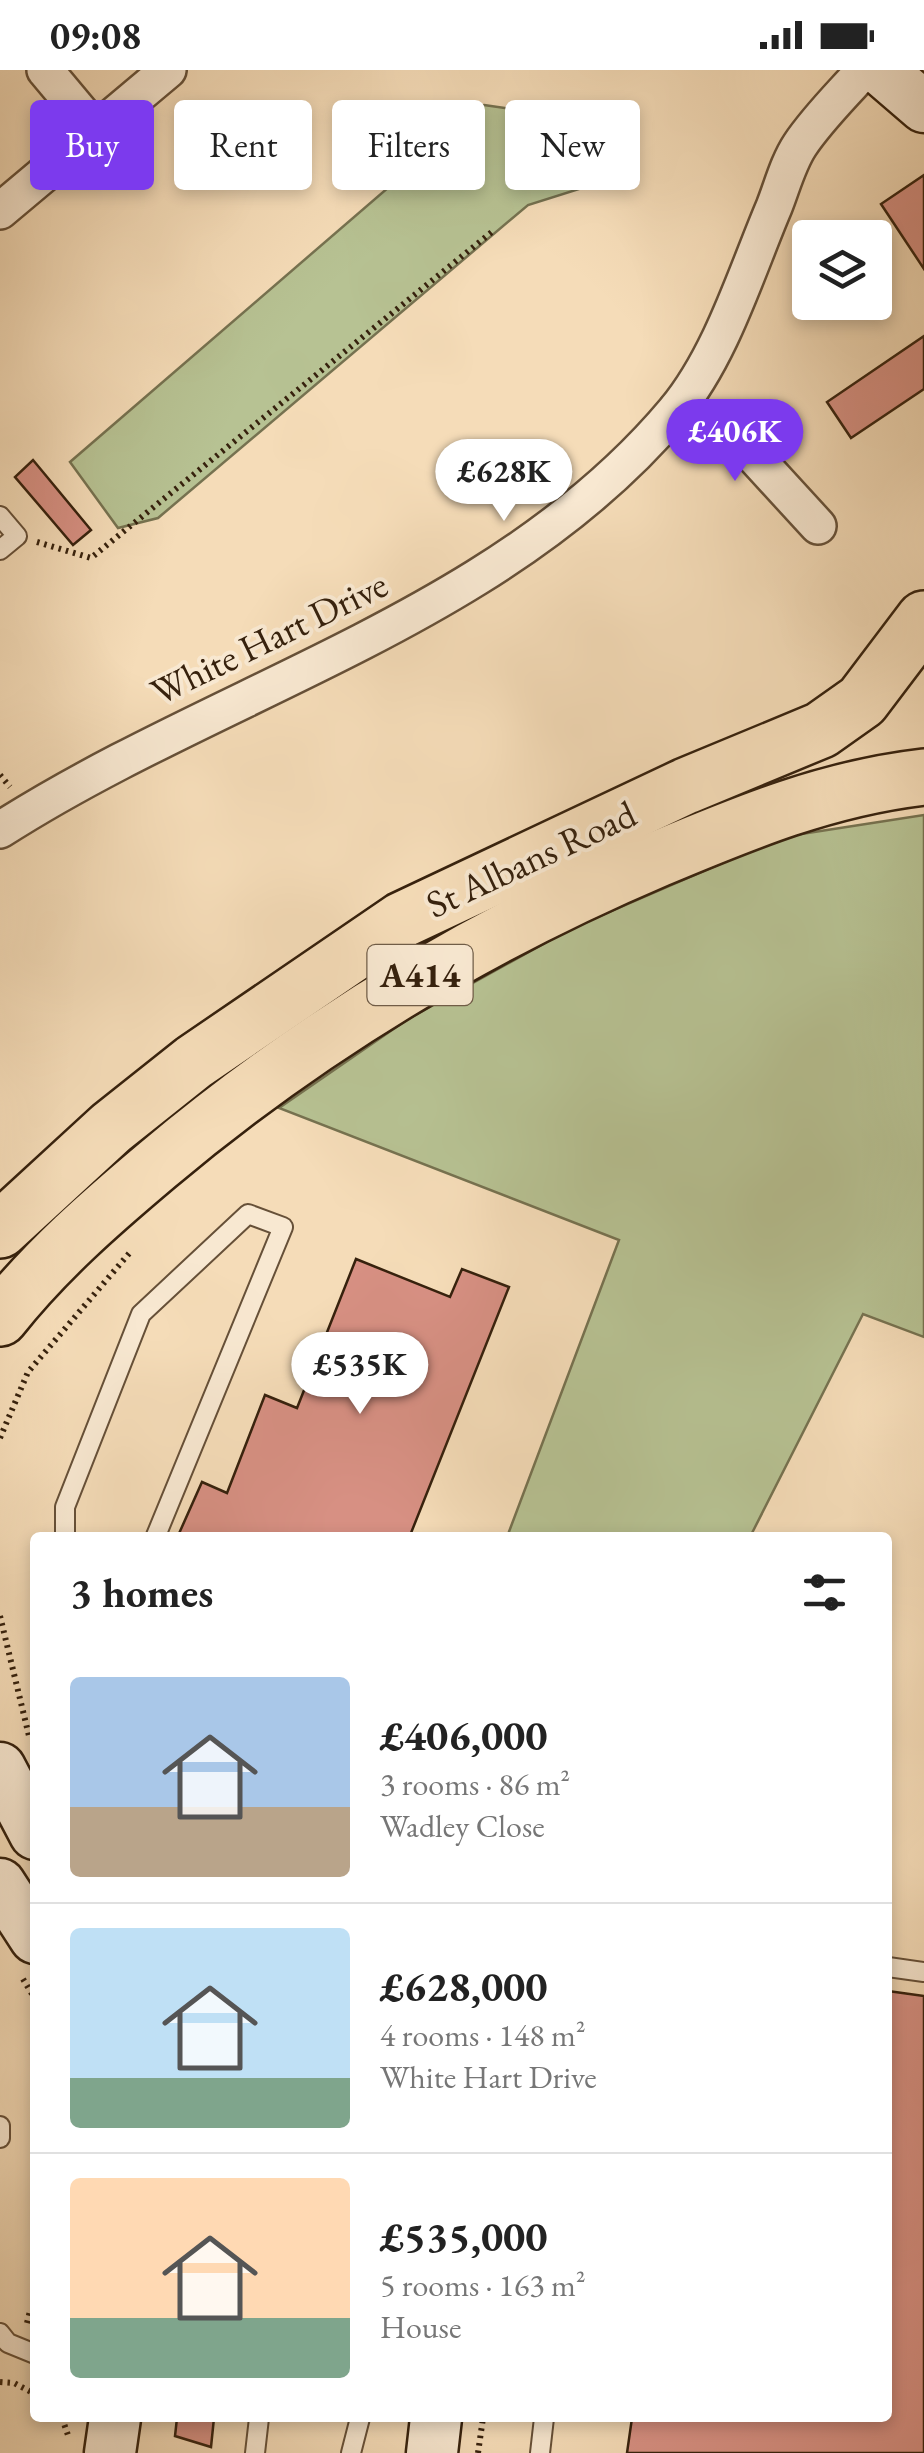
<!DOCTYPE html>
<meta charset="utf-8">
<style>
:root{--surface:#fff;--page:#f6f6f6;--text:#222;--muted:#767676;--line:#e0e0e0;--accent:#7c3aed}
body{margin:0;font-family:"EB Garamond",serif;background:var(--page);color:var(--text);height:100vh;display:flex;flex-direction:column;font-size:38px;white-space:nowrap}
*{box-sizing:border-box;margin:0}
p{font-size:32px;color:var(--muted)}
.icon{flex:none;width:55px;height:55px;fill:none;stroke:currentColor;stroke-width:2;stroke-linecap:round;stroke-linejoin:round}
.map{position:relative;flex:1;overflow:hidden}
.drawer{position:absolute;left:30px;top:1462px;width:862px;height:890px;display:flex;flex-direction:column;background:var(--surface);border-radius:10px;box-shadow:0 5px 15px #0003}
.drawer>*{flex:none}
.banner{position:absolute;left:30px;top:30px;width:865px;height:90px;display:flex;gap:20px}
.fabs{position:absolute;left:792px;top:150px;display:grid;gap:20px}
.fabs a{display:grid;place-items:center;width:100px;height:100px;border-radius:10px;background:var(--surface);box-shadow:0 5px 15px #0003;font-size:50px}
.price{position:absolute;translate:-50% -85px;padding:0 22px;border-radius:35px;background:#fff;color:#222;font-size:32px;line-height:65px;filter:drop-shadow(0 2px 5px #0008)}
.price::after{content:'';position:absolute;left:50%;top:60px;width:30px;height:22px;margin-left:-15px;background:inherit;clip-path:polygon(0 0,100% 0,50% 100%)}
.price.current{background:var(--accent);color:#fff}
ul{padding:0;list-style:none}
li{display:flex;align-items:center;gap:30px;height:250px;padding:0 40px}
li+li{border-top:2px solid var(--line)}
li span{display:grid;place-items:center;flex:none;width:280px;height:200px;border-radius:10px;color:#555}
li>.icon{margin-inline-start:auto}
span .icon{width:120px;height:120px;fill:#fffc;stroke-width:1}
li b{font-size:42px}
h2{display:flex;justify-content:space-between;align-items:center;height:120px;padding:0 40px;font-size:42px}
.pill{padding:0 35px;border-radius:10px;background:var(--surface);box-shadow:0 5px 15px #0003;font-size:35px;line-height:90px}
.pill.current{background:var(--accent);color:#fff}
.status{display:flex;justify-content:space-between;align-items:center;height:70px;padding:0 50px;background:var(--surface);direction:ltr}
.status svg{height:28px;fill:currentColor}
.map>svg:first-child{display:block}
.green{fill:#b7c293;stroke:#767250;stroke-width:2.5}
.building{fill:#d79083;stroke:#36210d;stroke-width:2.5}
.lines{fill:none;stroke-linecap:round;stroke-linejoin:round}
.lane-casing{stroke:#665038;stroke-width:22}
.street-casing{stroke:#665038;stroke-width:40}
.secondary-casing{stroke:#36210d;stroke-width:55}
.primary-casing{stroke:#36210d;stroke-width:60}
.path{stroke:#36210d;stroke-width:6;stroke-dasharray:2.5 5;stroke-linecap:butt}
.lane{stroke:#f8e8d1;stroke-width:18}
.street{stroke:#f8e8d1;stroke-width:35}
.secondary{stroke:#f8e8d1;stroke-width:50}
.primary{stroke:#f5dcb8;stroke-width:55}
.labels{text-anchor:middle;stroke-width:8;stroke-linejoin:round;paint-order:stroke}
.shield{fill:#f8e8d1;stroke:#705d48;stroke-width:2.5}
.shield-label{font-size:35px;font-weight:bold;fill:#36210d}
.street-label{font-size:38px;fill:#36210d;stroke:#f8e8d1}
</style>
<div class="status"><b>09:08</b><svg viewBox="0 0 49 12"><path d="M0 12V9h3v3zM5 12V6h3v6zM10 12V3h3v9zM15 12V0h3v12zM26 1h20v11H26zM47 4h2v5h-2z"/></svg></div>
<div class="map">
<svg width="924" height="2383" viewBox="0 0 924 2383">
<rect width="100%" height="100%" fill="#f5dcb8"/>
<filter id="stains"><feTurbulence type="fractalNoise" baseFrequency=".002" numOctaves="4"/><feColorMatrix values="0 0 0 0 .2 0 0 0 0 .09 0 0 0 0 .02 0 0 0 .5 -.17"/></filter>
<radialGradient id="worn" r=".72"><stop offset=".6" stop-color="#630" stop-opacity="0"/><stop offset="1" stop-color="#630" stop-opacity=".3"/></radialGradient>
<g class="green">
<polygon points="484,35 610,53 579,119 528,135 158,448 118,458 70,392"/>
<polygon points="924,745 924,1267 863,1244 750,1467 507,1467 619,1170 279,1038 408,949 572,858 782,767"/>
</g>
<g class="building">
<polygon points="924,105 924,199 881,134"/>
<polygon points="924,266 924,319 851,368 827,332"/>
<polygon points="33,390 91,460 73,475 15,407"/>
<polygon points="356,1189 450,1227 462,1199 509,1217 409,1468 177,1468 202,1412 227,1423 265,1325 297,1338"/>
<polygon points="888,1921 924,1926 924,2383 627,2383 632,2348 888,2348"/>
<polygon points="177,2348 214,2348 211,2377 175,2366"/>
</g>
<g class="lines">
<defs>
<g id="lane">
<polyline points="0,446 17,466 0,480"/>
<polyline points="65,1468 65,1437 141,1244 248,1144 283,1157 155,1468"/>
<polyline points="888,1897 924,1902"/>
<polyline points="0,2056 0,2068"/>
<polyline points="0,2263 8,2273 35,2284"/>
<polyline points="255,2383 259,2348"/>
<polyline points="351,2383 360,2348"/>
<polyline points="540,2383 544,2348"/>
</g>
<g id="street">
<polyline points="45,0 96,61"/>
<polyline points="0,141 168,0"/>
<polyline points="677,339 741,372 818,456"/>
<path d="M 0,760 C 222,618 502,548 675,341 C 721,286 746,203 774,137 C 782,117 788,93 800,75 C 818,48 843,24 864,0"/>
</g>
<g id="secondary">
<polyline points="881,0 924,37"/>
<polyline points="0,1698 35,1764"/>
<polyline points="0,1814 35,1868"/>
<polyline points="110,2383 115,2348"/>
<polyline points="432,2383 436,2348"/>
</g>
<g id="primary">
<polyline points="0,1160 111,1058 194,992 402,850 686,716 821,660 862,631 924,549"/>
<path d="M 0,1248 C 46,1190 100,1143 157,1095 C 309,967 475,867 658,789 C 746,752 828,718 924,707"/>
</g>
</defs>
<use href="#lane" class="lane-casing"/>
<use href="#street" class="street-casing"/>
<use href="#secondary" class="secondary-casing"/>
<use href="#primary" class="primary-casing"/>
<g class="path">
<polyline points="37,472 91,488 493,161"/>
<polyline points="0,705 10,717"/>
<polyline points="0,1368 28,1302 132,1180"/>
<polyline points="0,1546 29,1666"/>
<polyline points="23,1909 35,1929"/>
<polyline points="27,2253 30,2241 35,2241"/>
<polyline points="0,2312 14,2313 35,2324"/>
<polyline points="62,2348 69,2368"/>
<polyline points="478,2383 483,2348"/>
</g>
<use href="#lane" class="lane"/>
<use href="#street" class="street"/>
<use href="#secondary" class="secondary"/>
<use href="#primary" class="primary"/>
</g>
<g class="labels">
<rect class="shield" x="367.5" y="875" width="105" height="60" rx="8"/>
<g class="shield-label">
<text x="420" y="917">A414</text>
</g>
<g class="street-label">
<text transform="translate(269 568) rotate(-26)" y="13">White Hart Drive</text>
<text transform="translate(531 789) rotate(-25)" y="13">St Albans Road</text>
</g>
</g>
<rect width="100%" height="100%" filter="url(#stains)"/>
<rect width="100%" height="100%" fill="url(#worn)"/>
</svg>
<div class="fabs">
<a><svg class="icon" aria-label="layers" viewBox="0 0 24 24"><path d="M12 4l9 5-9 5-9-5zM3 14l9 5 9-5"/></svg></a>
</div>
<b class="price current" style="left:735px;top:414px">£406K</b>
<b class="price" style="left:504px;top:454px">£628K</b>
<b class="price" style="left:360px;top:1347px">£535K</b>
<div class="banner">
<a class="pill current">Buy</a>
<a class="pill">Rent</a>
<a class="pill">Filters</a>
<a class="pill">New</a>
</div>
<section class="drawer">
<h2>3 homes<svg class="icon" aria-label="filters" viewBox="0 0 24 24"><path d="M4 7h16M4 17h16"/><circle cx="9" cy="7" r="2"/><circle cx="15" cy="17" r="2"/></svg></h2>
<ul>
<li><span style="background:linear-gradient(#a9c7e8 65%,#b9a48a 0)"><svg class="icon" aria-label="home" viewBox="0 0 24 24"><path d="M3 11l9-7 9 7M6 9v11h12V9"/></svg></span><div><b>£406,000</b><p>3 rooms · 86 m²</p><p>Wadley Close</p></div></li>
<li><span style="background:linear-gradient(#bfe0f5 75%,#7fa58c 0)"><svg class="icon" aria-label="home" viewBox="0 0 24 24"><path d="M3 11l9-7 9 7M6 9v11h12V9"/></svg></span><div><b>£628,000</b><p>4 rooms · 148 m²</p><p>White Hart Drive</p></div></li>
<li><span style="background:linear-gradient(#ffd9b3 70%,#7fa58c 0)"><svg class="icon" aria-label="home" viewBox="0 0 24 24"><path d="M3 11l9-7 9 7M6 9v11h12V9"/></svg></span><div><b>£535,000</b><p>5 rooms · 163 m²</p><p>House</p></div></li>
</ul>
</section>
</div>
